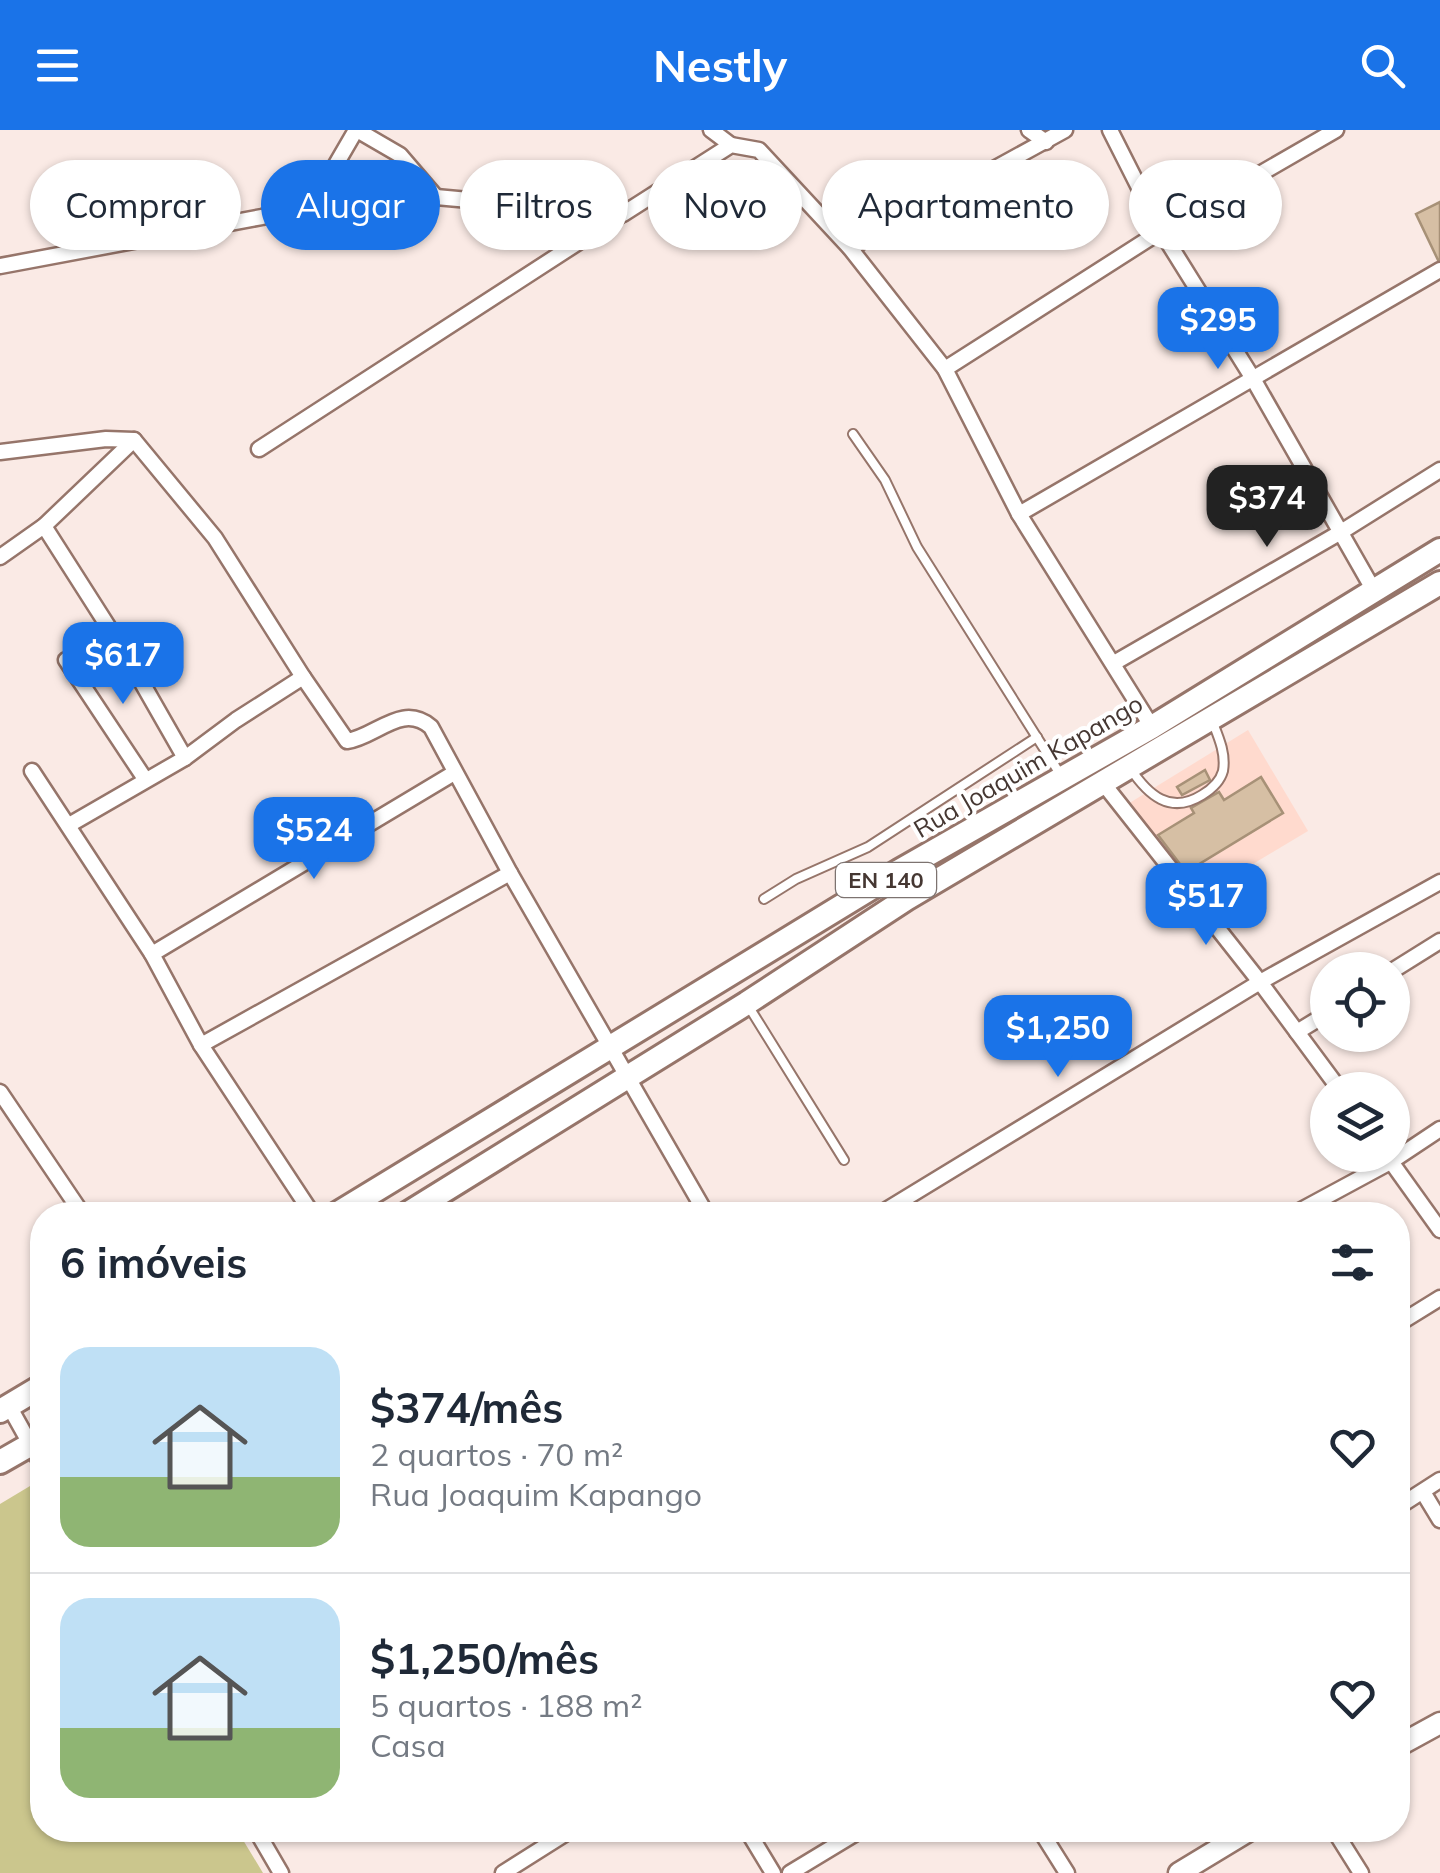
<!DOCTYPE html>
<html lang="pt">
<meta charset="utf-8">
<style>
:root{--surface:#fff;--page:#f6f6f7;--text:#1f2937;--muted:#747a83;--line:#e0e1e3;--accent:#1a73e8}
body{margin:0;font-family:Mulish,sans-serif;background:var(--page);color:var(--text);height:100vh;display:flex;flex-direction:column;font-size:38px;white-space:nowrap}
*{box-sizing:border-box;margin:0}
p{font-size:32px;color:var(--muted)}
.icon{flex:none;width:55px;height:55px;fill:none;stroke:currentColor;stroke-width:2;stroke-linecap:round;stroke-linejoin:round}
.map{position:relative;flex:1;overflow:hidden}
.side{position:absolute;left:30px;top:1072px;width:1380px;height:640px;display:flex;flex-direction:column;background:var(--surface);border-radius:40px;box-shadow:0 2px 8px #0004}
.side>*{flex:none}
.hud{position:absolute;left:30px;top:30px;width:1380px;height:90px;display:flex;gap:20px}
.tools{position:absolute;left:1310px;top:822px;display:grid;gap:20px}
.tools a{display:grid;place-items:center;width:100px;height:100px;border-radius:50%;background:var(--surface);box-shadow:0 2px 8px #0004;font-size:50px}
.price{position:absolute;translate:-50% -85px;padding:0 22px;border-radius:20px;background:var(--accent);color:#fff;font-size:32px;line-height:65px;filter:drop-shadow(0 2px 5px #0008)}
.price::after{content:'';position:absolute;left:50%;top:60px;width:30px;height:22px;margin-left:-15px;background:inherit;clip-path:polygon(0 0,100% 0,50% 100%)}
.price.on{background:#222;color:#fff}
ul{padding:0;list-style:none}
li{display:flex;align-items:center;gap:30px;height:250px;padding:0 30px}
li+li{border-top:2px solid var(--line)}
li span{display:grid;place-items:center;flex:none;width:280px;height:200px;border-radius:30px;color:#555}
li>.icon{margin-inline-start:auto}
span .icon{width:120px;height:120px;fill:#fffc;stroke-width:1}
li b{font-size:42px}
h2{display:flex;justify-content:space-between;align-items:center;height:120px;padding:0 30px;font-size:42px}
.pill{padding:0 35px;border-radius:45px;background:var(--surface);box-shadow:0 2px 8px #0004;font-size:35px;line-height:90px}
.pill.on{background:var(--accent);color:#fff}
header{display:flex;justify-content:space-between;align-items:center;height:130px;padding:0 30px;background:var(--accent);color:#fff;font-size:45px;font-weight:700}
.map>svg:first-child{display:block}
.built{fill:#ffdace}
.green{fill:#cbc68d}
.building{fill:#d6bfa4;stroke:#a79177;stroke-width:2.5}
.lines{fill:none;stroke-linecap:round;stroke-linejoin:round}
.lane-casing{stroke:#96756a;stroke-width:12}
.street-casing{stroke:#96756a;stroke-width:19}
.secondary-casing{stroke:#96756a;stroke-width:25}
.primary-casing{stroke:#96756a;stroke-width:28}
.lane{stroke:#fff;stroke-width:8}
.street{stroke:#fff;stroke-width:14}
.secondary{stroke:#fff;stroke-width:20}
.primary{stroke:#fff;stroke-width:22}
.labels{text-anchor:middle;stroke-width:8;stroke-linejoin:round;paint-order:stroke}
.shield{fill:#fff;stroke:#7d7370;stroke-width:2.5}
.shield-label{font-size:22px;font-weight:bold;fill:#453732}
.street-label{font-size:25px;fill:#453732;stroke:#fff}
</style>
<header><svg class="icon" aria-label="menu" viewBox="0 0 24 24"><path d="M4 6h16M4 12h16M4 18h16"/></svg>Nestly<svg class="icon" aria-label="search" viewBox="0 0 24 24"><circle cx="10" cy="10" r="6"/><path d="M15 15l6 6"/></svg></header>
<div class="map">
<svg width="1440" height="1743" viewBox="0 0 1440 1743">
<rect width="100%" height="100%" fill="#faeae5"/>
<polygon class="built" points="1248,600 1308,701 1188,773 1123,677"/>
<polygon class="green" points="30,1356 42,1377 42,1700 237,1700 263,1743 0,1743 0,1374"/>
<g class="building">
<polygon points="1440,72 1440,130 1438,130 1416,84"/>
<polygon points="1205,640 1210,650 1182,665 1177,657"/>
<polygon points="1261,647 1283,683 1186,742 1158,705 1194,683 1191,678 1219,662 1224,670"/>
</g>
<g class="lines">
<defs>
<g id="lane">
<polyline points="853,304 885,350 917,417 1060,644"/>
<path d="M 1130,638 C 1148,665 1170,685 1202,665 C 1212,659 1220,652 1223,641 C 1226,624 1219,608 1213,593"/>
<polyline points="764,769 796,749 868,717 1037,607"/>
<polyline points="749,877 844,1030"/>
</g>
<g id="street">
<polyline points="357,0 400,25 436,67"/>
<polyline points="711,0 731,15"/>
<polyline points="1029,0 1046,12"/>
<polyline points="1110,0 1161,101 1252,247 1373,459"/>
<polyline points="313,74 356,0"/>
<polyline points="850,118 1065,0"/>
<polyline points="0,136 262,87 313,74 371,76 436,67 623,84 731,15 759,20 850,118 945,239 1019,384 1152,597"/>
<polyline points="945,239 1161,101 1336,0"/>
<polyline points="259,319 622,84"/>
<polyline points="0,322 106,309 134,310 215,408 303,547"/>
<polyline points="1019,384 1440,140"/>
<polyline points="44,396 125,523 185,628"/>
<polyline points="0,427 44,396 134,310"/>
<polyline points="66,530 145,649"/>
<polyline points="1114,533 1341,402 1440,340"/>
<polyline points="32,641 152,824 201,915 313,1085"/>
<polyline points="1103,653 1260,852 1340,960"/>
<path d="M 69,695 L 185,628 L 236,590 L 303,547 L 347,611 C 376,607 402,572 431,597 L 510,743 L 707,1085"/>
<polyline points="152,824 454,643"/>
<polyline points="1392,841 1440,811"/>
<polyline points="1297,902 1328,883"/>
<polyline points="201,915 510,743"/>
<polyline points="0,962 83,1085"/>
<polyline points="1387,1026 1440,1100"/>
<polyline points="878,1085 1260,852 1440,752"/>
<polyline points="1292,1085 1392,1031 1440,999"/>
<polyline points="1398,1194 1440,1168"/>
<polyline points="9,1276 42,1335"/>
<polyline points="1423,1362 1440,1390"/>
<polyline points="1398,1377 1440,1350"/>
<polyline points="256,1700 281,1743"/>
<polyline points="747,1700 773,1743"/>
<polyline points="1040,1700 1067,1743"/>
<polyline points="1334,1700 1361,1743"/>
<polyline points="503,1743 571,1700"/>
<polyline points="790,1743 861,1700"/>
</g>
<g id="secondary">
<polyline points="1398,1616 1440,1593"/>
<polyline points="1179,1743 1250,1700"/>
</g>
<g id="primary">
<polyline points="335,1085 899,741 1152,597 1440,420"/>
<polyline points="405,1085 747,873 906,769 1440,453"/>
<polyline points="0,1281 42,1256"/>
<polyline points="0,1332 42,1308"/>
</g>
</defs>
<use href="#lane" class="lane-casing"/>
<use href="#street" class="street-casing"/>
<use href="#secondary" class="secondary-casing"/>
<use href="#primary" class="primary-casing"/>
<use href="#lane" class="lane"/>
<use href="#street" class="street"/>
<use href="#secondary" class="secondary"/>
<use href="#primary" class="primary"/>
</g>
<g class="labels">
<rect class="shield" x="836" y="733" width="100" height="34" rx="8"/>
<g class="shield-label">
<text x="886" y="758">EN 140</text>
</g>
<g class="street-label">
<text transform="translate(1028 636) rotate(-30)" y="9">Rua Joaquim Kapango</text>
</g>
</g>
</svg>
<div class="tools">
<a><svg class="icon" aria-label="locate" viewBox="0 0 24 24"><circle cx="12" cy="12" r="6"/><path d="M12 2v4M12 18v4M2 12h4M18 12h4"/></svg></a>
<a><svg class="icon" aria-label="layers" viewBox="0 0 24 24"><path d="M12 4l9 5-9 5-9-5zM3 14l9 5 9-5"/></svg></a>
</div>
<b class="price" style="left:1218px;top:242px">$295</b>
<b class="price on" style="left:1267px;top:420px">$374</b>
<b class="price" style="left:123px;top:577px">$617</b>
<b class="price" style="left:314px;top:752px">$524</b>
<b class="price" style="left:1206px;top:818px">$517</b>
<b class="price" style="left:1058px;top:950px">$1,250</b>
<div class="hud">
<a class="pill">Comprar</a>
<a class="pill on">Alugar</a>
<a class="pill">Filtros</a>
<a class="pill">Novo</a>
<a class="pill">Apartamento</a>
<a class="pill">Casa</a>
</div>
<section class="side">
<h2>6 imóveis<svg class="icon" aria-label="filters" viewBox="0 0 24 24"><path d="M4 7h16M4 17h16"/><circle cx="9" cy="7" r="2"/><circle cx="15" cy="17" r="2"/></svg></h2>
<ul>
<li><span style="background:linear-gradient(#bfe0f5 65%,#8fb573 0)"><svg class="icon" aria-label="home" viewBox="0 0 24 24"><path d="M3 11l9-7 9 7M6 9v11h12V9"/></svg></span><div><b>$374/mês</b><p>2 quartos · 70 m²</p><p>Rua Joaquim Kapango</p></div><svg class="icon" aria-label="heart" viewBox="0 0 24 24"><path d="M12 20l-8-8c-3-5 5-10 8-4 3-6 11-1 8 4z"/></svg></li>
<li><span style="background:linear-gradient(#bfe0f5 65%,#8fb573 0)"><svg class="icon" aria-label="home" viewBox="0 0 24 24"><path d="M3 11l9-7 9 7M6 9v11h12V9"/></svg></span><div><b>$1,250/mês</b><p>5 quartos · 188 m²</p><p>Casa</p></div><svg class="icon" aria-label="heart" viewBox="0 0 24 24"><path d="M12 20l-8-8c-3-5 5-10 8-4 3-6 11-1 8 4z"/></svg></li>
</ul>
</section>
</div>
